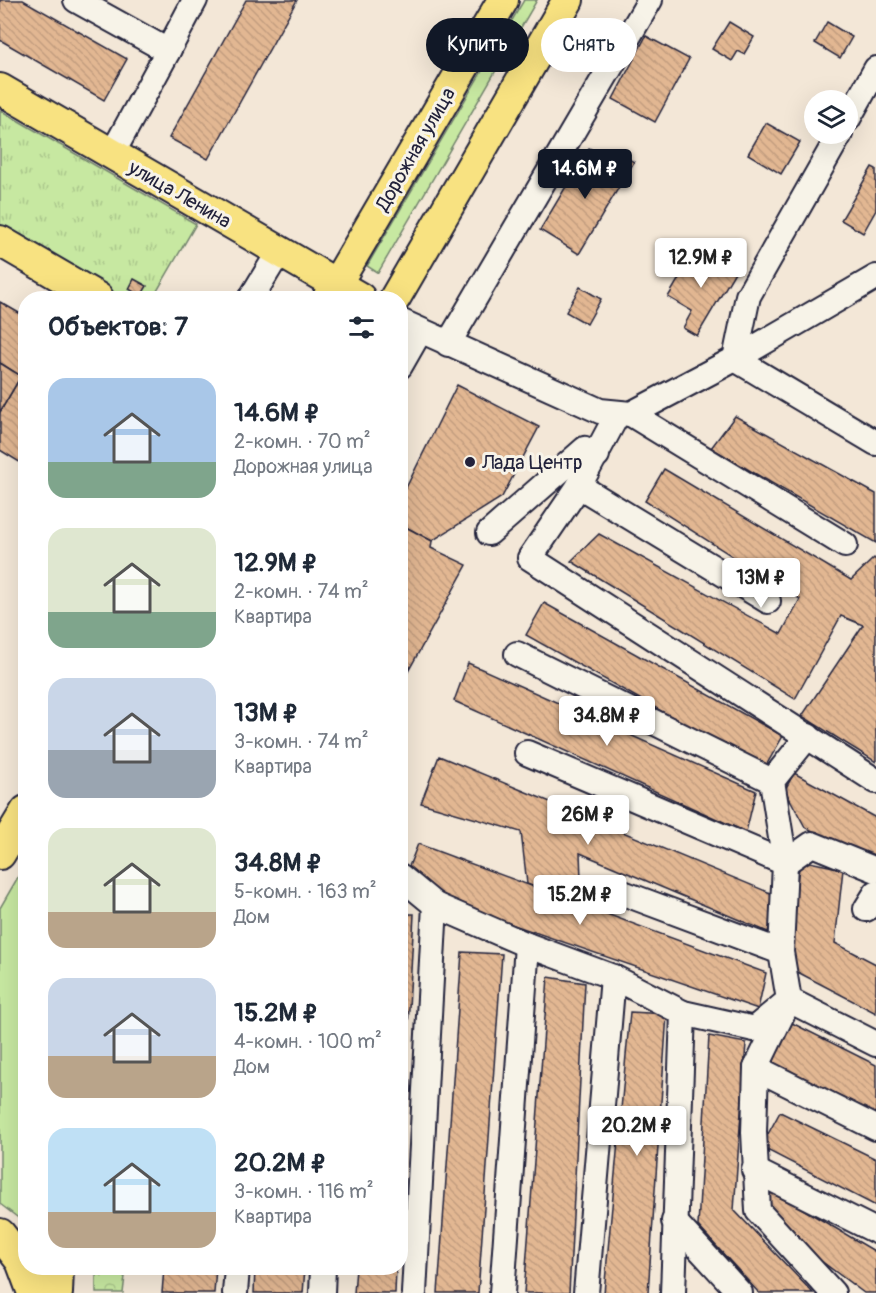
<!DOCTYPE html>
<html lang="ru">
<meta charset="utf-8">
<style>
:root{--surface:#fff;--page:#f2f2f3;--text:#1f2937;--muted:#747a83;--accent:#111827}
body{margin:0;font-family:Pangolin,sans-serif;background:var(--page);color:var(--text);height:100vh;display:flex;flex-direction:column;font-size:22px;white-space:nowrap}
*{box-sizing:border-box;margin:0}
p{font-size:20px;color:var(--muted)}
.icon{flex:none;width:33px;height:33px;fill:none;stroke:currentColor;stroke-width:2;stroke-linecap:round;stroke-linejoin:round}
.map{position:relative;flex:1;overflow:hidden}
.details{position:absolute;left:18px;top:291px;width:390px;height:984px;display:flex;flex-direction:column;background:var(--surface);border-radius:24px;box-shadow:0 6px 24px #0002}
.details>*{flex:none}
.top-card{position:absolute;left:426px;top:18px;width:360px;height:54px;display:flex;gap:12px}
.fabs{position:absolute;left:804px;top:90px;display:grid;gap:12px}
.fabs a{display:grid;place-items:center;width:54px;height:54px;border-radius:50%;background:var(--surface);box-shadow:0 6px 24px #0002;font-size:30px}
.price{position:absolute;translate:-50% -51px;padding:0 14px;border-radius:6px;background:#fff;color:#222;font-size:20px;line-height:39px;filter:drop-shadow(0 2px 3px #0008)}
.price::after{content:'';position:absolute;left:50%;top:36px;width:18px;height:14px;margin-left:-9px;background:inherit;clip-path:polygon(0 0,100% 0,50% 100%)}
.price.on{background:var(--accent);color:#fff}
ul{padding:0;list-style:none}
li{display:flex;align-items:center;gap:18px;height:150px;padding:0 30px}
li span{display:grid;place-items:center;flex:none;width:168px;height:120px;border-radius:18px;color:#555}
li>.icon{margin-inline-start:auto}
span .icon{width:72px;height:72px;fill:#fffc;stroke-width:1}
li b{font-size:26px}
h2{display:flex;justify-content:space-between;align-items:center;height:72px;padding:0 30px;font-size:26px}
.chip{padding:0 21px;border-radius:27px;background:var(--surface);box-shadow:0 6px 24px #0002;font-size:21px;line-height:54px}
.chip.on{background:var(--accent);color:#fff}
.map>svg:first-child{display:block}
.grass{fill:#c7e8a1;stroke:#74856e;stroke-width:1.5}
.forest{fill:url(#forest-crowns);stroke:#74856e;stroke-width:1.5}
.park{fill:url(#park-tufts);stroke:#74856e;stroke-width:1.5}
.building{fill:url(#building-back-hatch);stroke:#22223b;stroke-width:1.5}
.lines{fill:none;stroke-linecap:round;stroke-linejoin:round}
.minor-casing{stroke:#22223b;stroke-width:28}
.major-casing{stroke:#22223b;stroke-width:34}
.minor{stroke:#f7f3e8;stroke-width:24}
.major{stroke:#f8e281;stroke-width:30}
.poi-dot{fill:#22223b;stroke:#f7f3e8;stroke-width:2}
.labels{text-anchor:middle;stroke-width:6;stroke-linejoin:round;paint-order:stroke}
.street-label{font-size:20px;fill:#22223b;stroke:#f7f3e8}
.poi-label{font-size:20px;fill:#22223b;stroke:#f7f3e8;text-anchor:start}
</style>
<div class="map">
<svg width="876" height="1293" viewBox="0 0 876 1293">
<defs>
<pattern id="forest-crowns" width="20" height="18" patternUnits="userSpaceOnUse" patternTransform="scale(1.5)"><rect width="20" height="18" fill="#c7e8a1"/><path d="M2 6a3 3 0 1 1 6 0M12 15a3 3 0 1 1 6 0" fill="none" stroke="#abc78c"/></pattern>
<pattern id="park-tufts" width="24" height="20" patternUnits="userSpaceOnUse" patternTransform="scale(1.5)"><rect width="24" height="20" fill="#c7e8a1"/><path d="M3 7l-1-3M5 7V3M7 7l1-3M15 17l-1-3M17 17v-4M19 17l1-3" fill="none" stroke="#abc78c"/></pattern>
<pattern id="building-back-hatch" width="6" height="6" patternUnits="userSpaceOnUse" patternTransform="scale(1.5)"><rect width="6" height="6" fill="#e2b792"/><path d="M-1 5l2 2M0 0l6 6M5-1l2 2" fill="none" stroke="#c29d7f"/></pattern>
</defs>
<rect width="100%" height="100%" fill="#f3e7d7"/>
<filter id="ink" filterUnits="userSpaceOnUse"><feTurbulence type="fractalNoise" baseFrequency=".0167" numOctaves="2"/><feDisplacementMap in="SourceGraphic" scale="12" xChannelSelector="R" yChannelSelector="G"/><feConvolveMatrix kernelMatrix="1 2 1 2 8 2 1 2 1" color-interpolation-filters="sRGB"/></filter>
<g filter="url(#ink)">
<g class="grass">
<polygon points="524,0 537,0 378,273 367,266"/>
<polygon points="25,865 26,1223 25,1223 0,1204 0,908"/>
</g>
<polygon class="forest" points="96,1268 126,1268 123,1293 96,1293"/>
<polygon class="park" points="0,110 196,224 153,298 122,298 0,226"/>
<g class="building">
<polygon points="0,0 23,0 127,59 104,100 0,40"/>
<polygon points="246,0 297,0 208,159 169,138"/>
<polygon points="729,22 754,37 744,54 738,51 732,61 712,49"/>
<polygon points="827,22 852,37 840,58 815,43"/>
<polygon points="646,36 689,59 655,122 613,99"/>
<polygon points="766,123 800,142 781,174 748,154"/>
<polygon points="589,148 619,166 625,157 634,162 579,254 540,230"/>
<polygon points="872,167 876,169 876,210 863,233 841,220"/>
<polygon points="696,249 735,272 697,336 683,328 692,311 668,297"/>
<polygon points="134,279 147,286 141,296 129,289"/>
<polygon points="580,287 601,299 587,324 566,312"/>
<polygon points="0,302 26,317 26,455 21,463 0,450 0,412 21,376 0,363"/>
<polygon points="0,363 21,376 0,412"/>
<polygon points="457,385 539,427 502,497 432,541 400,524 400,500"/>
<polygon points="735,416 876,494 876,543 711,448"/>
<polygon points="664,469 851,580 874,558 876,560 876,762 802,716 863,625 841,616 795,699 571,561 599,534 781,634 800,599 645,501"/>
<polygon points="400,524 432,541 431,548 467,565 400,686"/>
<polygon points="544,603 783,736 764,769 526,635"/>
<polygon points="468,663 756,791 746,832 454,701"/>
<polygon points="439,756 780,897 768,932 580,853 582,905 527,884 521,832 421,803"/>
<polygon points="794,773 876,818 876,864 805,827 785,790"/>
<polygon points="418,844 766,973 758,1009 401,886"/>
<polygon points="800,860 843,869 835,943 876,964 876,1013 786,966"/>
<polygon points="400,914 414,914 400,1177"/>
<polygon points="462,952 502,954 478,1293 438,1293"/>
<polygon points="548,977 585,983 569,1293 524,1293"/>
<polygon points="630,1012 667,1014 648,1293 604,1293"/>
<polygon points="792,1023 876,1065 876,1114 768,1060"/>
<polygon points="709,1036 746,1043 734,1210 813,1293 759,1293 698,1226"/>
<polygon points="780,1112 876,1159 876,1206 761,1147"/>
<polygon points="767,1188 876,1252 876,1293 864,1293 797,1243 793,1231 763,1199"/>
<polygon points="164,1268 216,1268 214,1293 162,1293"/>
<polygon points="255,1268 305,1268 303,1293 254,1293"/>
<polygon points="356,1268 396,1268 395,1293 354,1293"/>
</g>
<g class="lines">
<defs>
<g id="minor">
<polyline points="76,0 168,51 195,0"/>
<polyline points="848,119 876,69"/>
<polyline points="112,154 168,51"/>
<polyline points="251,298 279,252"/>
<polyline points="400,321 600,411 631,414 735,359 876,277"/>
<polyline points="448,344 650,0"/>
<polyline points="735,359 748,296 840,134"/>
<polyline points="735,359 876,443"/>
<polyline points="400,366 420,331"/>
<polyline points="631,414 845,545"/>
<polyline points="617,415 579,486 768,601"/>
<polyline points="579,486 530,558 876,781"/>
<polyline points="489,533 585,449 597,455"/>
<polyline points="517,654 772,781"/>
<polyline points="808,736 772,781 785,863 781,952 789,1000 756,1068 754,1132 758,1211 833,1293"/>
<polyline points="527,753 785,863 812,844 876,870"/>
<polyline points="400,876 435,905 527,945 613,977 683,1013 754,1029 789,1000 876,1044"/>
<polyline points="623,893 781,952"/>
<polyline points="866,909 876,893"/>
<polyline points="756,1068 876,1128"/>
<polyline points="754,1170 876,1231"/>
<polyline points="674,1221 740,1293"/>
<polyline points="235,1293 237,1268"/>
<polyline points="322,1293 323,1268"/>
<polyline points="414,1293 435,905"/>
<polyline points="502,1293 527,945"/>
<polyline points="586,1293 613,977"/>
<polyline points="673,1293 683,1013"/>
</g>
<g id="major">
<polyline points="0,89 360,298"/>
<polyline points="0,241 98,298"/>
<polyline points="328,298 503,0"/>
<polyline points="395,298 568,0"/>
<polyline points="0,854 26,811"/>
<polyline points="0,1234 21,1261 33,1293"/>
<polyline points="57,1293 58,1268"/>
</g>
</defs>
<use href="#minor" class="minor-casing"/>
<use href="#major" class="major-casing"/>
<use href="#minor" class="minor"/>
<use href="#major" class="major"/>
</g>
</g>
<circle class="poi-dot" cx="470" cy="462" r="6"/>
<g class="labels">
<g class="street-label">
<text transform="translate(415 149) rotate(-60)" y="7">Дорожная улица</text>
<text transform="translate(180 194) rotate(30)" y="7">улица Ленина</text>
</g>
<g class="poi-label">
<text x="482" y="469">Лада Центр</text>
</g>
</g>
</svg>
<div class="fabs">
<a><svg class="icon" aria-label="layers" viewBox="0 0 24 24"><path d="M12 4l9 5-9 5-9-5zM3 14l9 5 9-5"/></svg></a>
</div>
<b class="price on" style="left:585px;top:200px">14.6M ₽</b>
<b class="price" style="left:701px;top:289px">12.9M ₽</b>
<b class="price" style="left:761px;top:609px">13M ₽</b>
<b class="price" style="left:607px;top:747px">34.8M ₽</b>
<b class="price" style="left:588px;top:846px">26M ₽</b>
<b class="price" style="left:580px;top:926px">15.2M ₽</b>
<b class="price" style="left:637px;top:1157px">20.2M ₽</b>
<div class="top-card">
<a class="chip on">Купить</a>
<a class="chip">Снять</a>
</div>
<section class="details">
<h2>Объектов: 7<svg class="icon" aria-label="filters" viewBox="0 0 24 24"><path d="M4 7h16M4 17h16"/><circle cx="9" cy="7" r="2"/><circle cx="15" cy="17" r="2"/></svg></h2>
<ul>
<li><span style="background:linear-gradient(#a9c7e8 70%,#7fa58c 0)"><svg class="icon" aria-label="home" viewBox="0 0 24 24"><path d="M3 11l9-7 9 7M6 9v11h12V9"/></svg></span><div><b>14.6M ₽</b><p>2-комн. · 70 m²</p><p>Дорожная улица</p></div></li>
<li><span style="background:linear-gradient(#dfe7d0 70%,#7fa58c 0)"><svg class="icon" aria-label="home" viewBox="0 0 24 24"><path d="M3 11l9-7 9 7M6 9v11h12V9"/></svg></span><div><b>12.9M ₽</b><p>2-комн. · 74 m²</p><p>Квартира</p></div></li>
<li><span style="background:linear-gradient(#c9d6e8 60%,#9aa5b1 0)"><svg class="icon" aria-label="home" viewBox="0 0 24 24"><path d="M3 11l9-7 9 7M6 9v11h12V9"/></svg></span><div><b>13M ₽</b><p>3-комн. · 74 m²</p><p>Квартира</p></div></li>
<li><span style="background:linear-gradient(#dfe7d0 70%,#b9a48a 0)"><svg class="icon" aria-label="home" viewBox="0 0 24 24"><path d="M3 11l9-7 9 7M6 9v11h12V9"/></svg></span><div><b>34.8M ₽</b><p>5-комн. · 163 m²</p><p>Дом</p></div></li>
<li><span style="background:linear-gradient(#c9d6e8 65%,#b9a48a 0)"><svg class="icon" aria-label="home" viewBox="0 0 24 24"><path d="M3 11l9-7 9 7M6 9v11h12V9"/></svg></span><div><b>15.2M ₽</b><p>4-комн. · 100 m²</p><p>Дом</p></div></li>
<li><span style="background:linear-gradient(#bfe0f5 70%,#b9a48a 0)"><svg class="icon" aria-label="home" viewBox="0 0 24 24"><path d="M3 11l9-7 9 7M6 9v11h12V9"/></svg></span><div><b>20.2M ₽</b><p>3-комн. · 116 m²</p><p>Квартира</p></div></li>
</ul>
</section>
</div>
